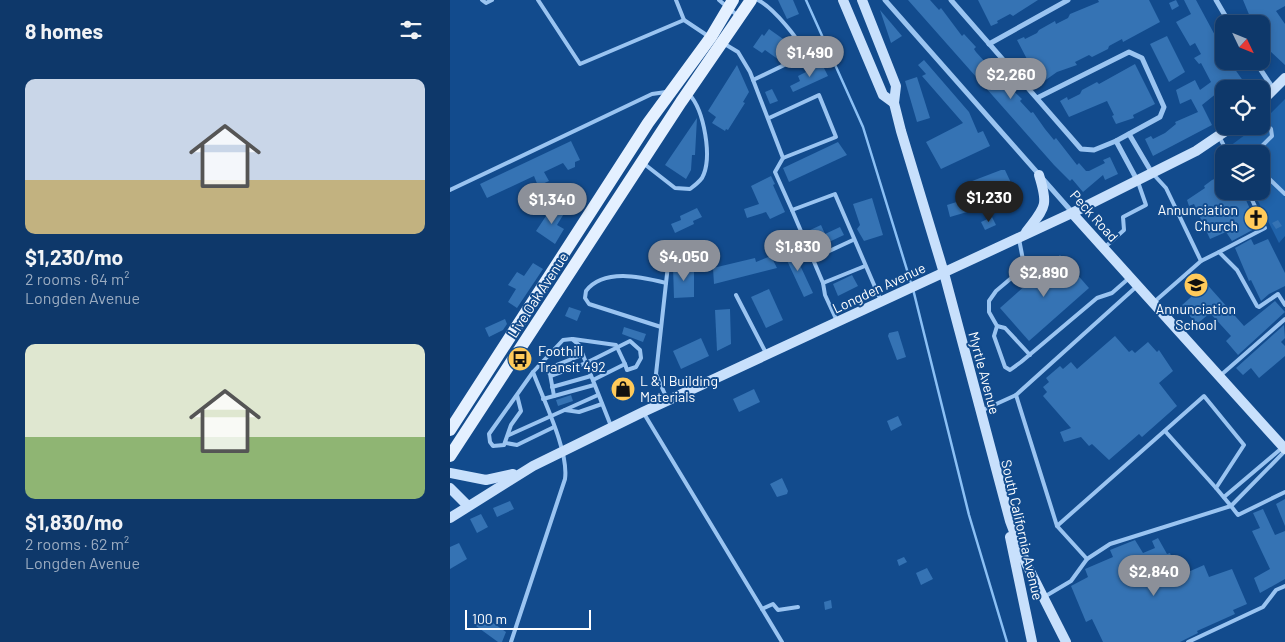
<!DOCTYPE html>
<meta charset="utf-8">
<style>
:root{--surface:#0e386a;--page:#173f70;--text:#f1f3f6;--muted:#9bacc1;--line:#2e527e;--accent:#8c9099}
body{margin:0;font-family:Barlow,sans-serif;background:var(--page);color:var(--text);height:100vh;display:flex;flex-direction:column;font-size:19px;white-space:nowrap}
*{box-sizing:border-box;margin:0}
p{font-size:16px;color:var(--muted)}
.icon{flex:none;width:28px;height:28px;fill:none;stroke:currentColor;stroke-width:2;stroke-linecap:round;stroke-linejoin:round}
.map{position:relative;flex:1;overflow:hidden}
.drawer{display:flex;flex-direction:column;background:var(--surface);width:450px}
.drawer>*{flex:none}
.needle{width:32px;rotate:133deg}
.fabs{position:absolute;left:765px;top:15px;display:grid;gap:10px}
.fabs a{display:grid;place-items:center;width:55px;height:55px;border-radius:10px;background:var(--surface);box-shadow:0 2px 8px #0003,0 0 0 1px var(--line);font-size:25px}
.scale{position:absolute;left:15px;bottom:12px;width:126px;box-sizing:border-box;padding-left:5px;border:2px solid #fff;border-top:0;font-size:14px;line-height:18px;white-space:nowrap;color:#fff;-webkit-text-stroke:4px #124b8d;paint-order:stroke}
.price{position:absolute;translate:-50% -42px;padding:0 11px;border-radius:18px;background:var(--accent);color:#fff;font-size:16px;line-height:32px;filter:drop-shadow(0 1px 2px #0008)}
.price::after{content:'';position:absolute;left:50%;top:30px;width:15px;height:11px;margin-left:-8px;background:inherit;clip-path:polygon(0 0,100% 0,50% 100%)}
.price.active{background:#222;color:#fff}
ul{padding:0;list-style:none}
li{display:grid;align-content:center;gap:10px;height:265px;padding:0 25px}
li span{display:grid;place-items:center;height:155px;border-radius:10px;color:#555}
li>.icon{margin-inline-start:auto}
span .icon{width:90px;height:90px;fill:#fffc;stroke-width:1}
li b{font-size:21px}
h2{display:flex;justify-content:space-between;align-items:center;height:60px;padding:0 25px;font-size:21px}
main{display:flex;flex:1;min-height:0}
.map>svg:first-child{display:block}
.green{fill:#2063aa}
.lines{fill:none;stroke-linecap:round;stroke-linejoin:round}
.stream{stroke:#8bc0f5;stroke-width:2.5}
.building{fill:#3573b4}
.lane{stroke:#9ac4f1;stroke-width:4}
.street{stroke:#9ac4f1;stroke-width:5}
.secondary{stroke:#c8e0fc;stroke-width:10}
.primary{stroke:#e4f0ff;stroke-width:12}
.labels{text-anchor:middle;stroke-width:4;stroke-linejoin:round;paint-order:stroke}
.poi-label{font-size:14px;fill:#fff;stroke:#124b8d;text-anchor:start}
.street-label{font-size:14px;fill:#fff;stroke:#124b8d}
</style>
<main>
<section class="drawer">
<h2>8 homes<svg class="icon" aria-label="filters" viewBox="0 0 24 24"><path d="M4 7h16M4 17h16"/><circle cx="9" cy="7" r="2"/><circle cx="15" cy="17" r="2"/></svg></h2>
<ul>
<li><span style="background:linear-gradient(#c9d6e8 65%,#c2b280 0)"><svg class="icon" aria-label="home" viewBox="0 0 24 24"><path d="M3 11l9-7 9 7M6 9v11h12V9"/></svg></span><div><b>$1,230/mo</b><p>2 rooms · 64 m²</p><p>Longden Avenue</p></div></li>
<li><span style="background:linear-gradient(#dfe7d0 60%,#8fb573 0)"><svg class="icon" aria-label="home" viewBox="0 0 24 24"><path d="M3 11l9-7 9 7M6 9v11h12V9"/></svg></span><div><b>$1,830/mo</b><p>2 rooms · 62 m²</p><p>Longden Avenue</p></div></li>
</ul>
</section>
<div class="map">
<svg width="835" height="642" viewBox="0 0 835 642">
<rect width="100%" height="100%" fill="#124b8d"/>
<polygon class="green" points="835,99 835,236 829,243 803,191 811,191 811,154 784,154 780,146 807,126 811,126 811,123"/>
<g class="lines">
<g class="stream">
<polyline points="356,0 413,127 461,283"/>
<polyline points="463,289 519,515 557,642"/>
</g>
</g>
<g class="building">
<polygon points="328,0 343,0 349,14 337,19"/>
<polygon points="458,0 480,0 489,10 491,8 512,36 514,34 526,47 524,49 526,52 535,62 537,60 549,77 572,99 570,101 581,113 583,112 595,129 604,140 606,138 627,165 629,163 636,171 639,171 655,163 653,160 660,157 668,174 655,180 653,175 633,192 622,179 620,181 604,165"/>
<polygon points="528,0 588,0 563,16 560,14 547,21 548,23 541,26"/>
<polygon points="648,0 699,0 710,22 673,42 672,39 659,46 658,49 642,57 639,55 625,62 627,65 607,72 590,84 567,40 574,37 575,39 587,33 589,30 605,21 606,24 618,18 620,14 649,2"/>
<polygon points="726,0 729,6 722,10 719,3"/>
<polygon points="734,0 746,0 774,52 774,61 779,61 799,89 774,89 774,101 767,93 752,105 762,125 703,156 695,139 701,136 703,139 715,133 726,124 725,122 748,112 741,99 730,104 726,90 745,80 750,90 761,82 751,63 749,64 744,58 751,54 745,43 740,46 726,22 741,14"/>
<polygon points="793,0 835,0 835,6 826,11 835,24 835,65 820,51 812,39 811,24 803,24"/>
<polygon points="430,10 452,36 441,43"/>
<polygon points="319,29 343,46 332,62 315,50 312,53 303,47 312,34 314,36"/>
<polygon points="717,36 735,72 719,82 700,44"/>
<polygon points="474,60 519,112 528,133 533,131 540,146 491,169 476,142 513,123 472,76 476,74 468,65"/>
<polygon points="372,64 378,76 343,92 340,86 350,81 348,76"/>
<polygon points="685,64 705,104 683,115 684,118 666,124 662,116 664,115 657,101 619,117 610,101 617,97 618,100 630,94 632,90 647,82 649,84"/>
<polygon points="287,65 299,92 293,102 295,103 278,130 276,129 275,131 262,123 266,117 258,111"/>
<polygon points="467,77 480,118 467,122 455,81"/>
<polygon points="322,89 328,101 320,104 315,92"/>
<polygon points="247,118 245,155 242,155 241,170 236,179 215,165"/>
<polygon points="121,141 130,160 125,162 125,167 118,170 113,163 94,172 99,181 88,186 84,176 37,198 30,184"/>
<polygon points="388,142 397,155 339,182 333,168"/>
<polygon points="551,170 555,170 562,185 560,188 530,202 525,200 517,183"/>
<polygon points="774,175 774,191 792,191 808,227 782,241 776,232 760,239 744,204 739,206 737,200 755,188 754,186 762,180"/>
<polygon points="321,176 325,184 323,185 335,212 320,219 316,212 297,218 294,209 309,204 301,186"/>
<polygon points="422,198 433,235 414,241 407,229 410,225 403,204"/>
<polygon points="513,200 517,212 500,217 497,205"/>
<polygon points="104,204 115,212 107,225 114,229 105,244 86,231"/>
<polygon points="247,208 252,217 243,221 244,224 225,233 221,224 231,220 230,216"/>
<polygon points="542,217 546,225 535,230 531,222"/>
<polygon points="828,220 832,226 826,229 822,223"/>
<polygon points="371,225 375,234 390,227 394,235 366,248 358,231"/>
<polygon points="801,239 804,245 818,239 835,273 835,286 819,294 811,301 801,280 799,281 785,248"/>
<polygon points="342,248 363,293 354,297 333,252"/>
<polygon points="610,255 639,288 579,341 550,308"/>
<polygon points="321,256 327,268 264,284 263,268 305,258 306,262"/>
<polygon points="83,263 93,269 67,308 58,302 66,289 58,285 67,272 74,276"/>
<polygon points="241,266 244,266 244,297 224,298 223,267"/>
<polygon points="402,275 408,286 388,296 383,284"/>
<polygon points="754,281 794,326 825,301 835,312 788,355 776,341 781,336 760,313 747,324 731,306 749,290 747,287"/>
<polygon points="319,289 333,320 316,328 301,297"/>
<polygon points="119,307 131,311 127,321 115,316"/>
<polygon points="280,309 281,344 267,351 265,310"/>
<polygon points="55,319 57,324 53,330 39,337 35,328"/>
<polygon points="834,325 835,338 831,342 835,346 835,356 809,378 801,368 793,375 786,368"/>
<polygon points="174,327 196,334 193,342 172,334"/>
<polygon points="448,331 456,357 447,360 438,336 439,333"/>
<polygon points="665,336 679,352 682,350 685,353 698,342 707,352 709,350 723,371 709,383 727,406 692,437 689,434 659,460 642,444 639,446 631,437 614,442 610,432 621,428 593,396 597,392 593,387 599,382 596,378 610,366 613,369 621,362 627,369"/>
<polygon points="251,338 259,356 231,369 223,351"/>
<polygon points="181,380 185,390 164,399 160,390"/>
<polygon points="304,389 310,402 289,412 283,399"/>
<polygon points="121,395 123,401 108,406 106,400"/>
<polygon points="448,416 452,425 441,431 437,421"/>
<polygon points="332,478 338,491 337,494 327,497 320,484"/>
<polygon points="835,499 835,526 826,504"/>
<polygon points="60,501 64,509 47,517 43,508"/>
<polygon points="813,509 825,535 835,531 835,579 810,593 804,578 820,569 802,531 810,528 803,513"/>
<polygon points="31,514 38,527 27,533 20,519"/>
<polygon points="708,538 717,554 720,553 729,576 754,565 759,577 782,569 797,604 783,610 785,614 747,631 748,633 730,642 653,642 642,619 636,622 621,586 638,577 635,569 663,557 660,550 685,540 693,553 705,548 702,541"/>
<polygon points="9,543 17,559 0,569 0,547"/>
<polygon points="454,557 457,562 449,566 447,560"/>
<polygon points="477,568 483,579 471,585 466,573"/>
<polygon points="381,600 382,608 375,610 374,602"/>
<polygon points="33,616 56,632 52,642 48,642 26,626"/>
</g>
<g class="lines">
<g class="lane">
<polyline points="32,0 36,3 42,0"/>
<polyline points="88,0 130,64 234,20"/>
<polyline points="226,0 234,20 258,36"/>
<polyline points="269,0 288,16"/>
<polyline points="273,43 288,52 300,72 333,158 325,172 342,210 385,194 431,301"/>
<path d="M 303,80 L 355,55 C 350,39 323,8 308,0"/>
<polyline points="319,118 369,95 386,137 333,158"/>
<polyline points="769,136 778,154"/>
<polyline points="804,154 822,136 821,129 811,119"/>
<path d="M 193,163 L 225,188 L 240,189 C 244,186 249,182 252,178 C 263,158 254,110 239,94"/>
<polyline points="811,171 835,194"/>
<polyline points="704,175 716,188 751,261 769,252 787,270 807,306 809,307 828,294 835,305"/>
<polyline points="0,190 202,94 216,92"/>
<polyline points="342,210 373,283 375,295 387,321"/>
<polyline points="654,248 674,230 673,217 696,205 688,182"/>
<polyline points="769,252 815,228 798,191"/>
<polyline points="362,259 403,240"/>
<polyline points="373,283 415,266"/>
<polyline points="286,295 316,353"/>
<polyline points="703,303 751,261"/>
<polyline points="547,326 539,312 539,301 546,291 572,269 574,265 569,239"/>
<path d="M 211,327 L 139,304 L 135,298 L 136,291 C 154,268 191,277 216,283"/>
<polyline points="123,339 166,345 175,364 143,380"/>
<polyline points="580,355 555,328 547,326 544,336 555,367 560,370 571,362 647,298 662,293 678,279"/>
<polyline points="90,363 100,374 104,396"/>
<polyline points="96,369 132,355"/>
<polyline points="771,375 835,319"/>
<polyline points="101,376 136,363 180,341 190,350 191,358 186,367 177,370 175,364"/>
<polyline points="102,387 141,376"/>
<polyline points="67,395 71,411 61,425 54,445 43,446 40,442 39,434 83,372"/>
<polyline points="566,395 607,526"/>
<polygon points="754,396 794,445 766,488 781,506 660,544 637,559 607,526"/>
<polyline points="93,399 144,385"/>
<polyline points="217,399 206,374 218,265"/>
<polyline points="115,410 129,412 152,404"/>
<polyline points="533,410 566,395 686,287"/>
<polyline points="193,412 332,642"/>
<polyline points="715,431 766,488"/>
<polyline points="59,435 148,395"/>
<polyline points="56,443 67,445 104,427"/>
<polyline points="835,451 781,506 788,515 835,492"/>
<polyline points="774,497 833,447"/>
<polyline points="594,597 621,581 637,559"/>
<polyline points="312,609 323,604 328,610 348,607"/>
<path d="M 61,642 L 115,479 C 119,451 93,399 83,372 L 113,340 L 122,339 L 129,345 L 161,426"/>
<polyline points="738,642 813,607 826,590 835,586"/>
</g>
<g class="street">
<polyline points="435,0 622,212"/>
<polyline points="501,0 631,149 644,150 666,141 710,117 714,107 692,58 679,52 587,98"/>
<polyline points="766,0 780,24"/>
<polyline points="539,44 618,0"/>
<polyline points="805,61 824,90"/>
<polyline points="679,134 702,173"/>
<polyline points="666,141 687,180"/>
</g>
<g class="secondary">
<polyline points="393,0 433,95 444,103"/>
<polyline points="412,0 446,86 444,103 451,131 494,273 560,521 575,561 616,642"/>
<polyline points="811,102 835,78"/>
<polyline points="622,213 835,449"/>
<path d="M 576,232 C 595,207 599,207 589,175"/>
<polyline points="0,473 36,480 63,474"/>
<polyline points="0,488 17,505"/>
<polyline points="0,518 83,466 193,412 622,213 746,151 783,126"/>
<polyline points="560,537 582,642"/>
</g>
<g class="primary">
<polyline points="0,430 198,123 261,37 283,0"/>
<polyline points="0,456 231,102 301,0"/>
</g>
</g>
<defs>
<symbol id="church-disc" viewBox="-11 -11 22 22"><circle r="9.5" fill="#ffca5a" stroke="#124b8d"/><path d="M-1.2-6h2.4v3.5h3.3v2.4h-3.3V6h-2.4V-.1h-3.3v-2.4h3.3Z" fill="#111"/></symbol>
<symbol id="school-disc" viewBox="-11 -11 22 22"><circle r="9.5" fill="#ffca5a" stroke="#124b8d"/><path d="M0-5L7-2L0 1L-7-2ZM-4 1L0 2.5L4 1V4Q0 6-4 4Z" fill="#111"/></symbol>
<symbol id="bus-disc" viewBox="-11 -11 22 22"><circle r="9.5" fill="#ffca5a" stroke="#124b8d"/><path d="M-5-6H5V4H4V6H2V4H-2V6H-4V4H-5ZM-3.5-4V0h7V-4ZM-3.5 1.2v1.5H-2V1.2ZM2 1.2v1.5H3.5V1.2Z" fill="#111"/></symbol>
<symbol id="shop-disc" viewBox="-11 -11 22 22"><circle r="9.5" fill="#ffca5a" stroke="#124b8d"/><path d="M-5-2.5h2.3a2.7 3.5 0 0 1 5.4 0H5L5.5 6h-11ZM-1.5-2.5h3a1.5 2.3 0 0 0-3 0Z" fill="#111"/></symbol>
</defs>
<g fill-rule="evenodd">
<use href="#church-disc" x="792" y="204" width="28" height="28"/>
<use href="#school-disc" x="732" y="271" width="28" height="28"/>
<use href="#bus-disc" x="56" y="345" width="28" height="28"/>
<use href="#shop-disc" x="159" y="375" width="28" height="28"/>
</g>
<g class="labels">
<g class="poi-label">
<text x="788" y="215" text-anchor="end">Annunciation<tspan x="788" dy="16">Church</tspan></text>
<text x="746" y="314" text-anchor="middle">Annunciation<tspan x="746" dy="16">School</tspan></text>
<text x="88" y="356">Foothill<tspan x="88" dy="16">Transit 492</tspan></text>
<text x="190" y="386">L &amp; l Building<tspan x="190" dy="16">Materials</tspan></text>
</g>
<g class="street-label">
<text transform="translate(644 216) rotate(48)" y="5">Peck Road</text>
<text transform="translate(429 288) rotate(-25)" y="5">Longden Avenue</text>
<text transform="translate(88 295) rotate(-57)" y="5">Live Oak Avenue</text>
<text transform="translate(534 373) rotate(75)" y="5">Myrtle Avenue</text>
<text transform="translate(572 530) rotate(77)" y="5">South California Avenue</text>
</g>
</g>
</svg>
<div class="fabs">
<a><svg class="needle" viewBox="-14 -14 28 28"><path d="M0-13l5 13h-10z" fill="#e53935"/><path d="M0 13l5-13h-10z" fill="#9bacc1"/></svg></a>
<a><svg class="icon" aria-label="locate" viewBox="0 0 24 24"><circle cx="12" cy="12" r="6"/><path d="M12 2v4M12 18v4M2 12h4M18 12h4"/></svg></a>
<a><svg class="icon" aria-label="layers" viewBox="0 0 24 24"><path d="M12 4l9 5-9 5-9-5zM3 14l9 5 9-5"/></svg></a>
</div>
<div class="scale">100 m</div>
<b class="price" style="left:360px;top:78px">$1,490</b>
<b class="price" style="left:561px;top:100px">$2,260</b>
<b class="price active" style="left:539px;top:223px">$1,230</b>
<b class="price" style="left:102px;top:225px">$1,340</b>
<b class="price" style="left:348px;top:272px">$1,830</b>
<b class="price" style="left:234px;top:282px">$4,050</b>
<b class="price" style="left:594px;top:298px">$2,890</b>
<b class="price" style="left:704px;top:597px">$2,840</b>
</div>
</main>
